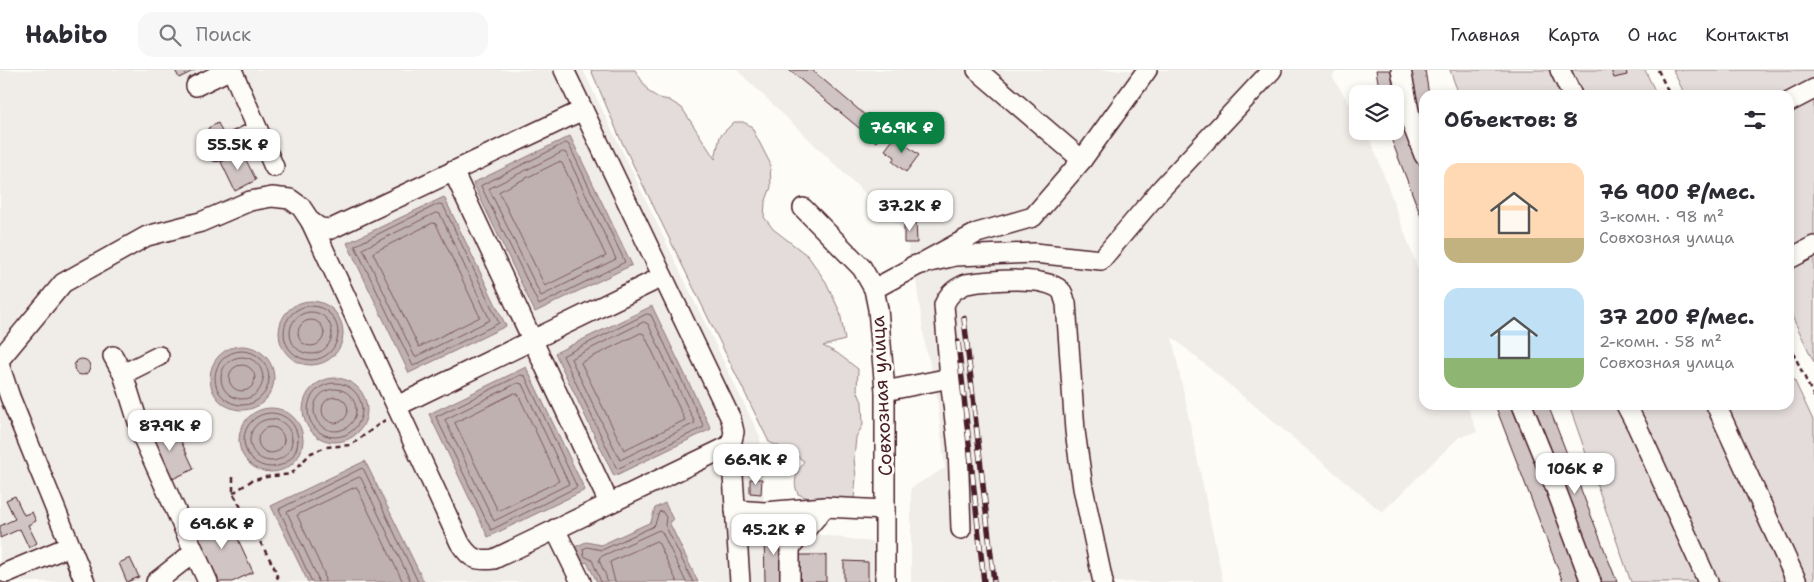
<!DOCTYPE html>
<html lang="ru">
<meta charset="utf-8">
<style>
:root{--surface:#fff;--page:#f7f7f7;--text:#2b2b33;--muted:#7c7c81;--line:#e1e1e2;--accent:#0b8043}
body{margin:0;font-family:"Shantell Sans",sans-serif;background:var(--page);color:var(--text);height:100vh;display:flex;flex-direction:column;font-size:19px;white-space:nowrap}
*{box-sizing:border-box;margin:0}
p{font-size:16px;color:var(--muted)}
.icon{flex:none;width:28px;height:28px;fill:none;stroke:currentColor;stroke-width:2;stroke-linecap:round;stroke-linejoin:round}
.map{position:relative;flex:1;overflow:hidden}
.details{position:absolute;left:1419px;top:20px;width:375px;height:320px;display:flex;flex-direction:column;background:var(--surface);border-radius:15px;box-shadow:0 2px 8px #0003}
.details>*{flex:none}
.buttons{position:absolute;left:1349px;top:15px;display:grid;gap:10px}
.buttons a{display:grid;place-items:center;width:55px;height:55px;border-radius:10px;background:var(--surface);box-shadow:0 2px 8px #0003;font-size:25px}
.price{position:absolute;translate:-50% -42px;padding:0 11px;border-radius:10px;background:#fff;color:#222;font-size:16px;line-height:32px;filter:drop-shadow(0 1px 2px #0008)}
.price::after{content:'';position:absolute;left:50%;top:30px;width:15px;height:11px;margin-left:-8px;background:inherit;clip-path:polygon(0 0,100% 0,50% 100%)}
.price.active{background:var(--accent);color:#fff}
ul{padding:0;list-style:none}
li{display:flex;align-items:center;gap:15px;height:125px;padding:0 25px}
li span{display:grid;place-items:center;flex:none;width:140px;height:100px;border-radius:15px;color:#555}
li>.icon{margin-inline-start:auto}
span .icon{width:60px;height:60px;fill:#fffc;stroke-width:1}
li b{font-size:21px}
h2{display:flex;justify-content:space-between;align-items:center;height:60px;padding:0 25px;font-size:21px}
header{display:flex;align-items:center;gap:30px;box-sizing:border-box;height:70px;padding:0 25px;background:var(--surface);border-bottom:1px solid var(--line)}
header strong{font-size:24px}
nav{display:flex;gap:28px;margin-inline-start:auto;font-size:18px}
.search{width:350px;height:45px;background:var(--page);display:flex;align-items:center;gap:12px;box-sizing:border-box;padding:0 18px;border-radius:15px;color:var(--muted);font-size:19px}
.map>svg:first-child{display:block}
.built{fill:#f0ece8}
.green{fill:#e3dcda;stroke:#967e82}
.water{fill:#c0b1b1;stroke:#91777b}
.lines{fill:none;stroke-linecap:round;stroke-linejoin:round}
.shore{stroke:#795961;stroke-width:1}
.building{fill:#d0c5c4;stroke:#4a1f2b}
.minor-casing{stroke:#4a1f2b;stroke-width:22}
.path{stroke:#4a1f2b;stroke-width:2.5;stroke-dasharray:5 4;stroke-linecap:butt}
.minor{stroke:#fdfcf7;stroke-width:19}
.rail-casing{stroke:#4a1f2b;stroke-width:5.5}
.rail{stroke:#fdfcf7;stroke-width:4;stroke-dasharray:11;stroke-linecap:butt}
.labels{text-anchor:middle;stroke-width:5;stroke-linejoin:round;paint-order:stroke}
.street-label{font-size:19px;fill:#4a1f2b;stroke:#fdfcf7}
</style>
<header>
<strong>Habito</strong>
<div class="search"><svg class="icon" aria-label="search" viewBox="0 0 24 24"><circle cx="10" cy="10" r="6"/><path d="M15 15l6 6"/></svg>Поиск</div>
<nav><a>Главная</a><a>Карта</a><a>О нас</a><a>Контакты</a></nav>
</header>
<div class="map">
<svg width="1814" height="512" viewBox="0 0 1814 512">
<rect width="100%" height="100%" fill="#fdfcf7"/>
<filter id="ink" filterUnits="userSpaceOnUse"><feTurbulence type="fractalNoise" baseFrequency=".02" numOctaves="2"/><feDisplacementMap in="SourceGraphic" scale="10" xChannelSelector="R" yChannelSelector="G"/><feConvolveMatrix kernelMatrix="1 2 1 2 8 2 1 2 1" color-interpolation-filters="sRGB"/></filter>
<g filter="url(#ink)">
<g class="built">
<polygon points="0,0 583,0 760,367 764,435 763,457 879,473 879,512 0,512"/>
<polygon points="737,0 1338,0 1332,6 1357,46 1358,61 1365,61 1373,76 1424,216 1424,335 1467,335 1477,362 1459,367 1382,442 1172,267 1223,512 911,512 911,418 945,398 935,311 926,280 915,205 904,161"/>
</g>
<g class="green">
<path d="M 591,0 L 635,0 L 649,22 L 659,28 L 669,30 L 682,38 L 715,89 L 720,66 L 734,52 L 743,52 L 751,56 L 770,93 L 771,117 L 765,133 L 764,147 L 773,159 L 808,186 L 826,212 L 840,242 L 845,270 L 823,276 L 837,283 L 858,299 L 857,320 L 862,332 L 863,355 L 856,367 L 854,389 L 856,407 L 854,429 C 836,430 814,432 798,424 C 792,410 797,404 804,391 L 789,381 L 769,372 L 620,68 Z"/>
<polygon points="1450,0 1645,0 1657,25 1459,25"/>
<polygon points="1673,0 1814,0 1814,292 1789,240 1789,25 1685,25"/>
<polygon points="1789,299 1814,352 1814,512 1631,512 1569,335 1789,335"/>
</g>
<g class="water">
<polygon points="570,66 632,195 535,242 473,113"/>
<polygon points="444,127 506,256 409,303 347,173"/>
<circle cx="311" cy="263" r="32"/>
<polygon points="652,236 711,359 614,406 555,283"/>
<circle cx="242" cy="308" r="32"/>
<polygon points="526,297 585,420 488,467 429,344"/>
<circle cx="335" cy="340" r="32"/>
<circle cx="271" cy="370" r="32"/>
<polygon points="365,391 424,512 308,512 271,436"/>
<polygon points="665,433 673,450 669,452 698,512 597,512 587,492 583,493 575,477 586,472 601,475 651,452 655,438"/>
</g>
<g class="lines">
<g class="shore">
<polygon points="566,73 569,75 625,192 539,235 481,116"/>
<polygon points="563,82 566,83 616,189 541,226 489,119"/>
<polygon points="559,92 562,93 606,186 545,216 499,122"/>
<polygon points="439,134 443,135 499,253 413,296 355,176"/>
<polygon points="436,143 440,144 490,250 415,287 363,179"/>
<polygon points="433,153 436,154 480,247 419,277 373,183"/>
<circle cx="311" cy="263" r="27"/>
<circle cx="311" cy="263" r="21"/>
<polygon points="647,244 651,245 704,357 617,399 563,286"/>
<circle cx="311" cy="263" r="13"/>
<polygon points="644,252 648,254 695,353 620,390 571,289"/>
<polygon points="641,263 644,264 685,350 624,380 581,293"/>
<circle cx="242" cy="308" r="27"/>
<circle cx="242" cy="308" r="21"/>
<circle cx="242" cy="308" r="13"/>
<polygon points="521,305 525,306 577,417 491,460 436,347"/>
<polygon points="518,313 522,314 569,414 494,451 445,350"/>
<circle cx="335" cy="340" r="27"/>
<circle cx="335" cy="340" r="21"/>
<polygon points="515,323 518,324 559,411 498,441 455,353"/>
<circle cx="335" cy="340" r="13"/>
<circle cx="271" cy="370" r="27"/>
<circle cx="271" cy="370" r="21"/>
<circle cx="271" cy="370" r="13"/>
<polyline points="312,512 279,439 362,398 364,400 418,512"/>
<polyline points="318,512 317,506 287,442 359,407 361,408 411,512"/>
<polyline points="325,512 324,503 297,445 355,417 357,418 403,512"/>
<polyline points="601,512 592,490 584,486 583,479 587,477 602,480 652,457 655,454 659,442 662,441 666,447 665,455 693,512"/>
<polyline points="607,512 606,506 599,490 600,487 659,460 662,462 686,512"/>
<polyline points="615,512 610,492 656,471 658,472 677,512"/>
</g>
</g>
<g class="building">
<polygon points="175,0 195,0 179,8"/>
<polygon points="789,0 812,0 885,62 876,72"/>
<polygon points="1376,0 1393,0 1402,47 1395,49 1395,24 1380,24"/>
<polygon points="1411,0 1425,0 1429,25 1424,25 1424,55 1419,42"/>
<polygon points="1611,0 1626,0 1627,5 1614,8"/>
<polygon points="218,53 224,66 213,71 208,58"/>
<polygon points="1407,60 1424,103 1424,154 1390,66"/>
<polygon points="895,67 919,85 906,102 892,91 895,87 885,80"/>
<polygon points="242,82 256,110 235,121 221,92"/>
<polygon points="904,150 916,150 917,173 904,173"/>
<circle cx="82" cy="297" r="8"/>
<polygon points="1495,335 1515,335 1582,512 1563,512"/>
<polygon points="1533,335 1548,335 1617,512 1600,512"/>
<polygon points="173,354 194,399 168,411 147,366"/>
<polygon points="750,409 762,409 761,424 750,423"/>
<polygon points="15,426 24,445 32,442 36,451 28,455 37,473 29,478 20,459 0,468 0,456 15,449 6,430"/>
<polygon points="226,443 253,502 232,512 214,512 190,460"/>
<polygon points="764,461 783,461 783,512 765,512"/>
<rect x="797" y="485" width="29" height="27"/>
<polygon points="130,488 139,507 127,512 119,493"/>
<polygon points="844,491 868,492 868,512 844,512"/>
</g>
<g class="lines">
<defs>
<g id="minor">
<polyline points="232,0 274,97"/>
<polyline points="564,0 731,349 734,362 731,375 740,512"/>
<polyline points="977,0 1082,90"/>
<polyline points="1401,0 1411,51 1424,85"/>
<polyline points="1560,0 1572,25"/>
<polyline points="196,16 229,0"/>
<polyline points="1789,32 1814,19"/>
<polyline points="217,81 258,60"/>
<polyline points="453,101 609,433"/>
<polyline points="803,138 862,198 874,219 878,239 885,321 885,512"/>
<polyline points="311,152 320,158 331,159 583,40"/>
<polyline points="1789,189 1814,176"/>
<polyline points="913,196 955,186 1034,183 1101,190 1162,118 1272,0"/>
<polyline points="874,219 977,163 1033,147 1082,90 1147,0"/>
<polyline points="113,286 123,304 143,368 208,512"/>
<path d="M 0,289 L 63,213 L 147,166 L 201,152 L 250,131 L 272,127 L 290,129 L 301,137 L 311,152 L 460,473 C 470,489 476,491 494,489 L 731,375"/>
<polyline points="0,297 10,327 85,512"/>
<polyline points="123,304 159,286"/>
<polyline points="885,321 950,308"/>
<polyline points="1522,335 1551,406 1591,512"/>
<polyline points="1626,335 1637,356 1708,512"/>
<polyline points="1716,335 1797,512"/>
<polyline points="397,336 662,207"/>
<polyline points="735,440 764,442 825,437 885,440"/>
<polyline points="555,459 581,512"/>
<path d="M 961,459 L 958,378 L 950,308 L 944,235 C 949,223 955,219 966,214 C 986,211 1050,204 1062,222 C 1064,225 1064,230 1066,233 L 1075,361 L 1083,418 L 1103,512"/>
<polyline points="6,503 70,476"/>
<polyline points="156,512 194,482"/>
<polyline points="790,512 790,478 825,437"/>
</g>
</defs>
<use href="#minor" class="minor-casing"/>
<g class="path">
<polyline points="1658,0 1670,25"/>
<polyline points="1377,62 1380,61"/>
<polyline points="1789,274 1814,327"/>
<polyline points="233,407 233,423 274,497 279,512"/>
<polyline points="233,423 251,411 266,407 291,404 311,383 326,377 351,375 385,350"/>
</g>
<use href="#minor" class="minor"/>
<defs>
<g id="rail">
<polyline points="964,248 994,512"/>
<polyline points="958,272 984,512"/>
</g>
</defs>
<use href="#rail" class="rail-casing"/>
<use href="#rail" class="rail"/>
</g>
</g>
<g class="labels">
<g class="street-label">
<text transform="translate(881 326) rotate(-93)" y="7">Совхозная улица</text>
</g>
</g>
</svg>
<div class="buttons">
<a><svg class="icon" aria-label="layers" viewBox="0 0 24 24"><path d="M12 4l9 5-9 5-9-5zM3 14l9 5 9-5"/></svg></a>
</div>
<b class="price active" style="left:902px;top:84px">76.9K ₽</b>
<b class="price" style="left:238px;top:101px">55.5K ₽</b>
<b class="price" style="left:910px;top:162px">37.2K ₽</b>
<b class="price" style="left:170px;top:382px">87.9K ₽</b>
<b class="price" style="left:756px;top:416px">66.9K ₽</b>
<b class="price" style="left:1575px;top:425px">106K ₽</b>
<b class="price" style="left:222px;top:480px">69.6K ₽</b>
<b class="price" style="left:774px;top:486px">45.2K ₽</b>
<section class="details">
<h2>Объектов: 8<svg class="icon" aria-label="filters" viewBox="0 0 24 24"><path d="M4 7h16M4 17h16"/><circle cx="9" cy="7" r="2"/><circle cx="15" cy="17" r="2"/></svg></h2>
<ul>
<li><span style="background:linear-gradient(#ffd9b3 75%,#c2b280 0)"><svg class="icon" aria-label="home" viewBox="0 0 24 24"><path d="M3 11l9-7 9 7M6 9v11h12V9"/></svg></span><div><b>76 900 ₽/мес.</b><p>3-комн. · 98 m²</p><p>Совхозная улица</p></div></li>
<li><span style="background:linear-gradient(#bfe0f5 70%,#8fb573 0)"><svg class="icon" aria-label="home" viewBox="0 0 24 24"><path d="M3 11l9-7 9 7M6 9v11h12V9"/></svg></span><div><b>37 200 ₽/мес.</b><p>2-комн. · 58 m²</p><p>Совхозная улица</p></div></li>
</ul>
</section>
</div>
